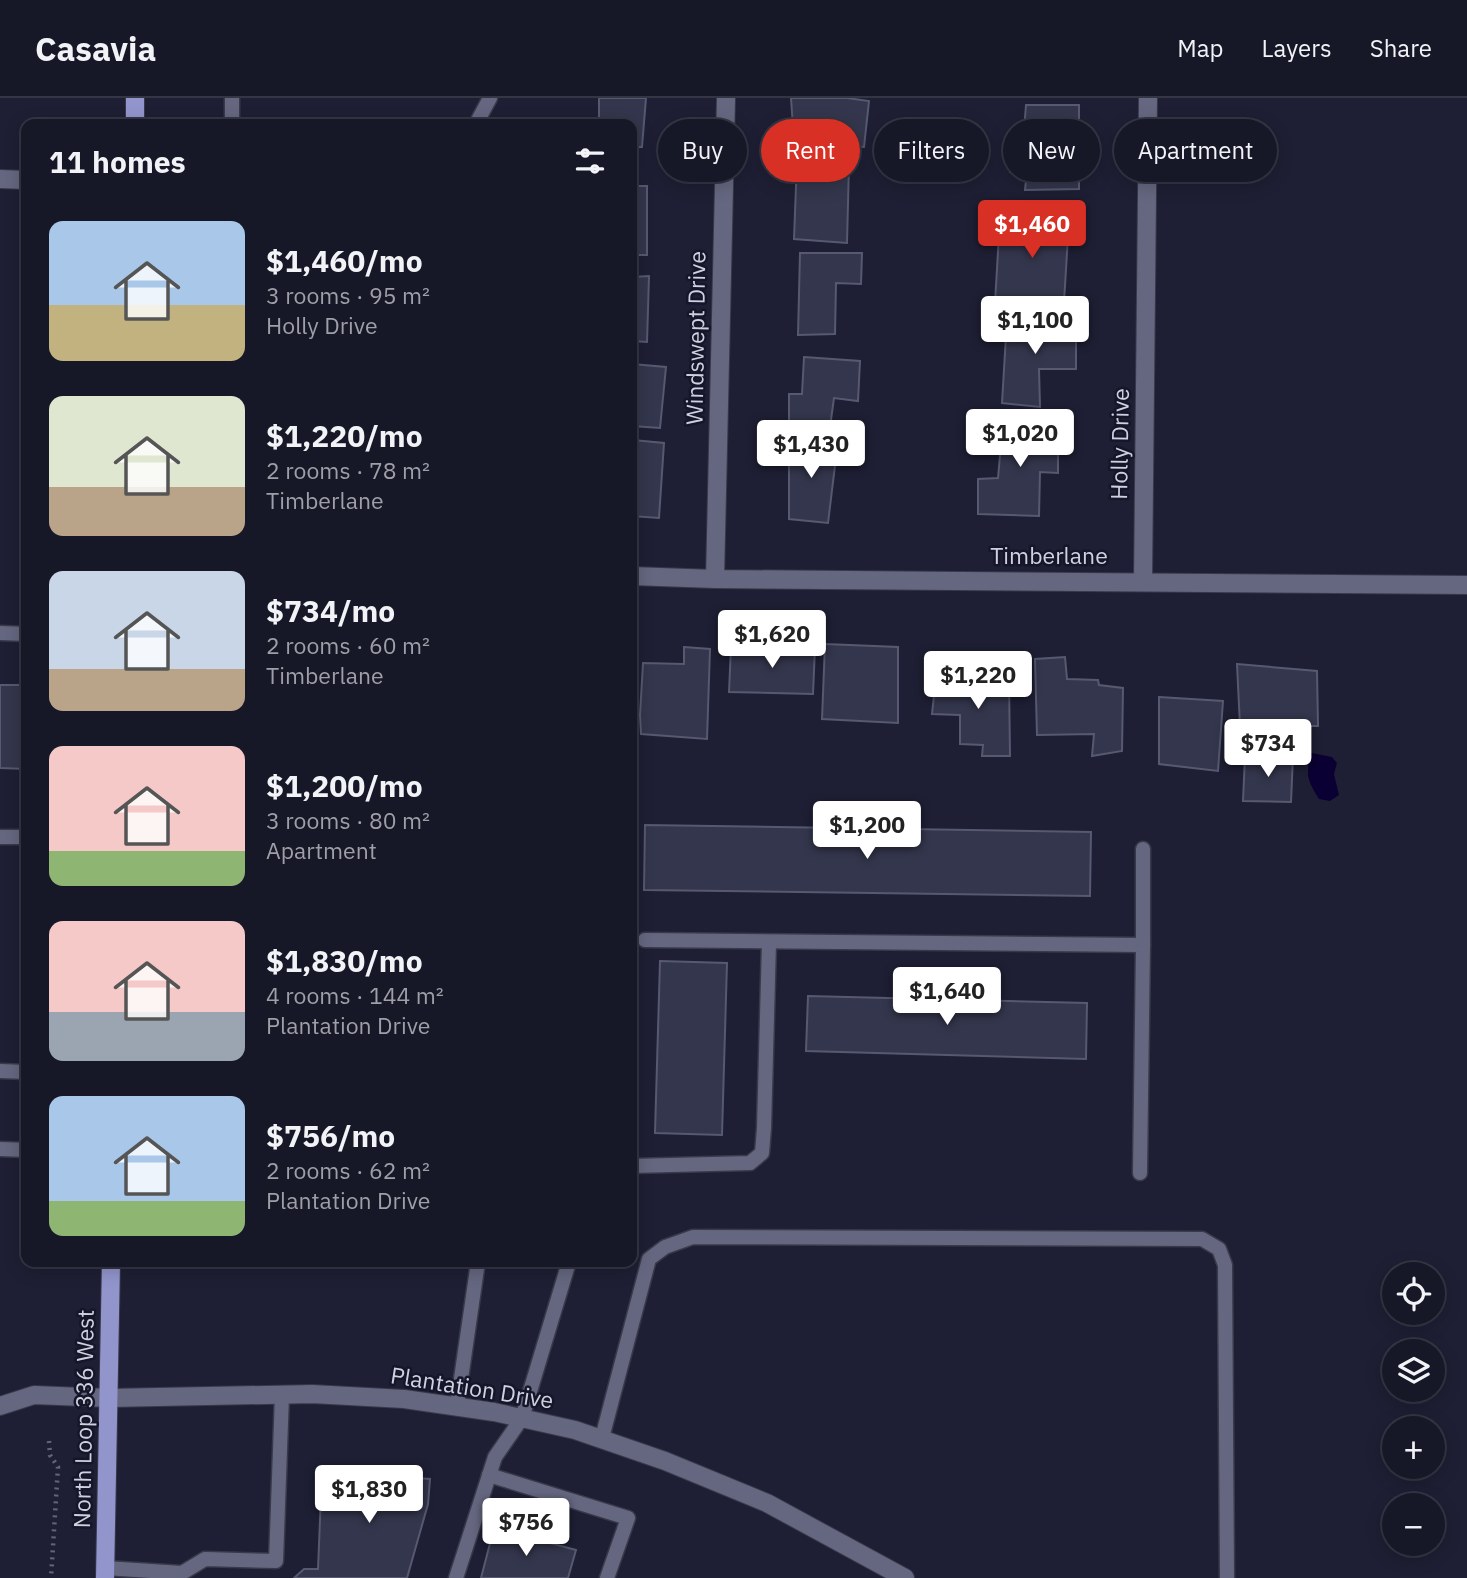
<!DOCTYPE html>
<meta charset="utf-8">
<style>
:root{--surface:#161727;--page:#1f202f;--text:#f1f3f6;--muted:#9e9fa7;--line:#353644;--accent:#d93025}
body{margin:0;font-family:"IBM Plex Sans",sans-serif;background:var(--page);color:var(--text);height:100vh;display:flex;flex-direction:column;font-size:26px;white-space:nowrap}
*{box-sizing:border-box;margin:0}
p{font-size:23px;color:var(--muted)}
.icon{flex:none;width:38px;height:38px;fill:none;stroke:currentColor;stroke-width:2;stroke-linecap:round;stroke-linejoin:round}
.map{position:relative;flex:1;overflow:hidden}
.details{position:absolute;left:21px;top:21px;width:616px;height:1148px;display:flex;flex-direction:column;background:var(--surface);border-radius:14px;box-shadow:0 4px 18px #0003,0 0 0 2px var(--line)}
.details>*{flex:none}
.hud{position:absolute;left:658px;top:21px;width:665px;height:63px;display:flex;gap:14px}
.fabs{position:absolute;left:1382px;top:1164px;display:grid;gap:14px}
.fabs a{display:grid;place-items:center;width:63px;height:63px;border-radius:50%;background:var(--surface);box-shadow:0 4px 18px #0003,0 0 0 2px var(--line);font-size:35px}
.price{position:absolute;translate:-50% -60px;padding:0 16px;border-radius:7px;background:#fff;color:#222;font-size:23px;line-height:46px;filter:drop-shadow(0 2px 4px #0008)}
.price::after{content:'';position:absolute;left:50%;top:42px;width:21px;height:16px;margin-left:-10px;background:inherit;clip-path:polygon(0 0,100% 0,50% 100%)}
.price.active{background:var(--accent);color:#fff}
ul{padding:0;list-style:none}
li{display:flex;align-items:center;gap:21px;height:175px;padding:0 28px}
li span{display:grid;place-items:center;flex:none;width:196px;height:140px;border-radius:14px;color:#555}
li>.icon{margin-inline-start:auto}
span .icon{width:84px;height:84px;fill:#fffc;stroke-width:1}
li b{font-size:30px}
h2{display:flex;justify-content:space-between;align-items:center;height:84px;padding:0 28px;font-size:30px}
.chip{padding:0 24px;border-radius:32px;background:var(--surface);box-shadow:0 4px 18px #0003,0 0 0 2px var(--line);font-size:24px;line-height:63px}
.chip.active{background:var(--accent);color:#fff}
header{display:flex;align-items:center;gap:42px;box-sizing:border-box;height:98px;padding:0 35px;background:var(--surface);border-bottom:2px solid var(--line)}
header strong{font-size:33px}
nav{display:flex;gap:38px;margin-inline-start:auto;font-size:24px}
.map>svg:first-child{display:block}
.water{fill:#0b0033}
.building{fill:#34364d;stroke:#575971;stroke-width:2}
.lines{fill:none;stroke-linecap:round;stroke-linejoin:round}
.service-casing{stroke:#39394a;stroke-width:17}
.minor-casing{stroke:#39394a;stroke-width:20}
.tertiary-casing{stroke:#39394a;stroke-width:20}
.primary-casing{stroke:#39394a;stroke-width:20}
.path{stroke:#636577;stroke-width:4.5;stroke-dasharray:2 5;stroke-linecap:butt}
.service{stroke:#656780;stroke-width:14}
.minor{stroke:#656780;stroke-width:18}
.tertiary{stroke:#656780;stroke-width:18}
.primary{stroke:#9295cc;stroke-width:18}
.labels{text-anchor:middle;stroke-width:5;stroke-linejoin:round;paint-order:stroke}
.street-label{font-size:23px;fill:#cfd1df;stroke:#15162a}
</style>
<header>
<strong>Casavia</strong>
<nav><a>Map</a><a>Layers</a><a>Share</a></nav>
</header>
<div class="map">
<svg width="1467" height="1480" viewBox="0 0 1467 1480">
<rect width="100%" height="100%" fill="#1e1f34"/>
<path class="water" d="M 1312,655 L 1332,659 L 1337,665 L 1334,676 L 1339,697 L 1330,703 L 1319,701 C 1314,693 1309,685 1308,677 C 1308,670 1309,665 1306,658 Z"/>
<g class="building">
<polygon points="599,0 646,0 642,49 632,49 632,26 599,26"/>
<polygon points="791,0 847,0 869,3 864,49 794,44"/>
<polygon points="1026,7 1079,7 1079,91 1025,92 1027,73 1010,74 1011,32 1024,32"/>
<polygon points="797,62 849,66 847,145 794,141"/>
<rect x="632" y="88" width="15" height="69"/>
<polygon points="1000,119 1069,122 1064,204 995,205"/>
<polygon points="800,155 862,155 861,186 836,185 835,236 798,237"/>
<polygon points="649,178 647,244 632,243 632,179"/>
<polygon points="1007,221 1076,222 1076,271 1039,271 1040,309 1002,305"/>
<polygon points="804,259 860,263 858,303 834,300 830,329 789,328 789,296 802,296"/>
<polygon points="632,266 666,269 660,330 632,328"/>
<polygon points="1003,324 1058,324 1058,375 1040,374 1039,418 978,416 978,381 998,380"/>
<polygon points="633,342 664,345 659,420 632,418"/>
<polygon points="838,343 828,425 789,421 789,344"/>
<polygon points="825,546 898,549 898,625 822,621"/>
<polygon points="684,549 710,551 707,641 641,636 640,617 643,565 684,566"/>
<polygon points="731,549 815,549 813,596 729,594"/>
<polygon points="1065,559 1067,581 1098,582 1099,587 1123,590 1122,653 1092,658 1094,636 1037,637 1035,561"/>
<polygon points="1237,566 1317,573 1318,628 1240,628"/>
<polygon points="936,579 961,581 1009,580 1010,658 982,658 983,647 960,646 960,617 932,616"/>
<polygon points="0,587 26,587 26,671 0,670"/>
<polygon points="1159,599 1223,603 1218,673 1159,666"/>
<polygon points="1245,658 1293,658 1291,704 1243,703"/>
<polygon points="645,727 1091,734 1090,798 644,792"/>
<polygon points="660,863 727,865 722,1037 655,1035"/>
<polygon points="808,898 1087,905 1086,961 806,953"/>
<polygon points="322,1373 430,1381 428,1406 407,1480 294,1480 304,1471 318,1471"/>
<polygon points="494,1430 576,1452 568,1480 481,1480"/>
</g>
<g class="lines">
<defs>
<g id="service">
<polyline points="232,26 232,0"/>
<polyline points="476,26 490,0"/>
<polyline points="0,535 26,536"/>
<polyline points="0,739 26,739"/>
<polyline points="645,842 1143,847 1140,1075"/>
<polyline points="1143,847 1143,751"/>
<polyline points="0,973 26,974"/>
<polyline points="0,1051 26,1052"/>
<polyline points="632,1068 750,1065 762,1055 764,1030 769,844"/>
<polyline points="457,1308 478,1164"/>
<polyline points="602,1340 649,1161 665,1149 693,1139 1202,1141 1219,1151 1225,1167 1227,1480"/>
<polyline points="489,1377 628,1420 607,1480"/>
<polyline points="105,1470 182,1475 205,1461 276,1463 282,1297"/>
<polyline points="456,1480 495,1359 522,1320 569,1164"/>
</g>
<g id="minor">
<polyline points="0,81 26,82"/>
<polyline points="632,478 715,481 1467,487"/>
<polyline points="715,481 726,0"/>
<polyline points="1143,483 1148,0"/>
</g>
<polyline id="tertiary" points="0,1308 34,1297 109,1300 312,1296 404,1301 494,1314 575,1332 665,1363 767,1405 905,1480"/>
<g id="primary">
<polyline points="135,26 135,0"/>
<polyline points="105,1480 111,1164"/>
</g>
</defs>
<use href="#service" class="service-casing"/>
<use href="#minor" class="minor-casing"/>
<use href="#tertiary" class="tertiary-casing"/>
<use href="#primary" class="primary-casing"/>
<polyline class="path" points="49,1343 50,1357 58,1369 51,1480"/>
<use href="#service" class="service"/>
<use href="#minor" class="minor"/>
<use href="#tertiary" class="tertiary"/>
<use href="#primary" class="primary"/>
</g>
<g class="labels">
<g class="street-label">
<text transform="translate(696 240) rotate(-89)" y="8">Windswept Drive</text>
<text transform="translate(1120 346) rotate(-89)" y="8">Holly Drive</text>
<text x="1049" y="466">Timberlane</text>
<text transform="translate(472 1290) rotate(9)" y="8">Plantation Drive</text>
<text transform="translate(84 1321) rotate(-89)" y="8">North Loop 336 West</text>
</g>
</g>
</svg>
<div class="fabs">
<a><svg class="icon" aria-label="locate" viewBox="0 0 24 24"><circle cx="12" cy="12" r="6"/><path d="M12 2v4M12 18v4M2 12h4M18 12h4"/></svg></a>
<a><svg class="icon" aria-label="layers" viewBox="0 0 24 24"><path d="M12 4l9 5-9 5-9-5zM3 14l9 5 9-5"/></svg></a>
<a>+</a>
<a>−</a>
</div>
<b class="price active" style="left:1032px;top:162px">$1,460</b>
<b class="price" style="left:1035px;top:258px">$1,100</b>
<b class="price" style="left:1020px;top:371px">$1,020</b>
<b class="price" style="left:811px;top:382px">$1,430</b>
<b class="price" style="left:772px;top:572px">$1,620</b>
<b class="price" style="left:978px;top:613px">$1,220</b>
<b class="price" style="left:1268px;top:681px">$734</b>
<b class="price" style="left:867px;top:763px">$1,200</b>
<b class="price" style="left:947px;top:929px">$1,640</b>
<b class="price" style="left:369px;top:1427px">$1,830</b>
<b class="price" style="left:526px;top:1460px">$756</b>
<div class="hud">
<a class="chip">Buy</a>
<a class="chip active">Rent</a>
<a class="chip">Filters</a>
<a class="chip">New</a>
<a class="chip">Apartment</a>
</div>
<section class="details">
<h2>11 homes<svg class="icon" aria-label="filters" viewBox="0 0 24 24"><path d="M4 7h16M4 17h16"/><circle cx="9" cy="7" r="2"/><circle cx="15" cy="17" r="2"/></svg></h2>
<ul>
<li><span style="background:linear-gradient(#a9c7e8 60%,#c2b280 0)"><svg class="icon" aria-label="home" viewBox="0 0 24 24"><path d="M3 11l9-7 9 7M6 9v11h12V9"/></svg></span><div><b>$1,460/mo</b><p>3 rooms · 95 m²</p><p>Holly Drive</p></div></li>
<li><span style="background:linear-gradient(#dfe7d0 65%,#b9a48a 0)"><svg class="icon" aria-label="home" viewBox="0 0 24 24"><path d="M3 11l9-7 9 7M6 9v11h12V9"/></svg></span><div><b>$1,220/mo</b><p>2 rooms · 78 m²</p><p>Timberlane</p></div></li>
<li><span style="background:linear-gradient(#c9d6e8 70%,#b9a48a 0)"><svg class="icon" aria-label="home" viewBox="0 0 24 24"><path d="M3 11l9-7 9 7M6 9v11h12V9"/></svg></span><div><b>$734/mo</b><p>2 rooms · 60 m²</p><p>Timberlane</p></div></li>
<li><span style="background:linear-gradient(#f6c9c9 75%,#8fb573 0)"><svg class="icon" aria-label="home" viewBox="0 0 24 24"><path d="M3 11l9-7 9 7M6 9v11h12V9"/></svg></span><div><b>$1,200/mo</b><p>3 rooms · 80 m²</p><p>Apartment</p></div></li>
<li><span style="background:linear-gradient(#f6c9c9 65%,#9aa5b1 0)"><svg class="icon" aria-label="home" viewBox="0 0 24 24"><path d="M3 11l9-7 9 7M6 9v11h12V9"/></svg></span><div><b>$1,830/mo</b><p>4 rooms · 144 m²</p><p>Plantation Drive</p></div></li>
<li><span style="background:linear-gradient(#a9c7e8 75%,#8fb573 0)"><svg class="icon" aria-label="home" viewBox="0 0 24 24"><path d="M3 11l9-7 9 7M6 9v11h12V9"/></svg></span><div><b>$756/mo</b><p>2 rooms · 62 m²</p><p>Plantation Drive</p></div></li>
</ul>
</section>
</div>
